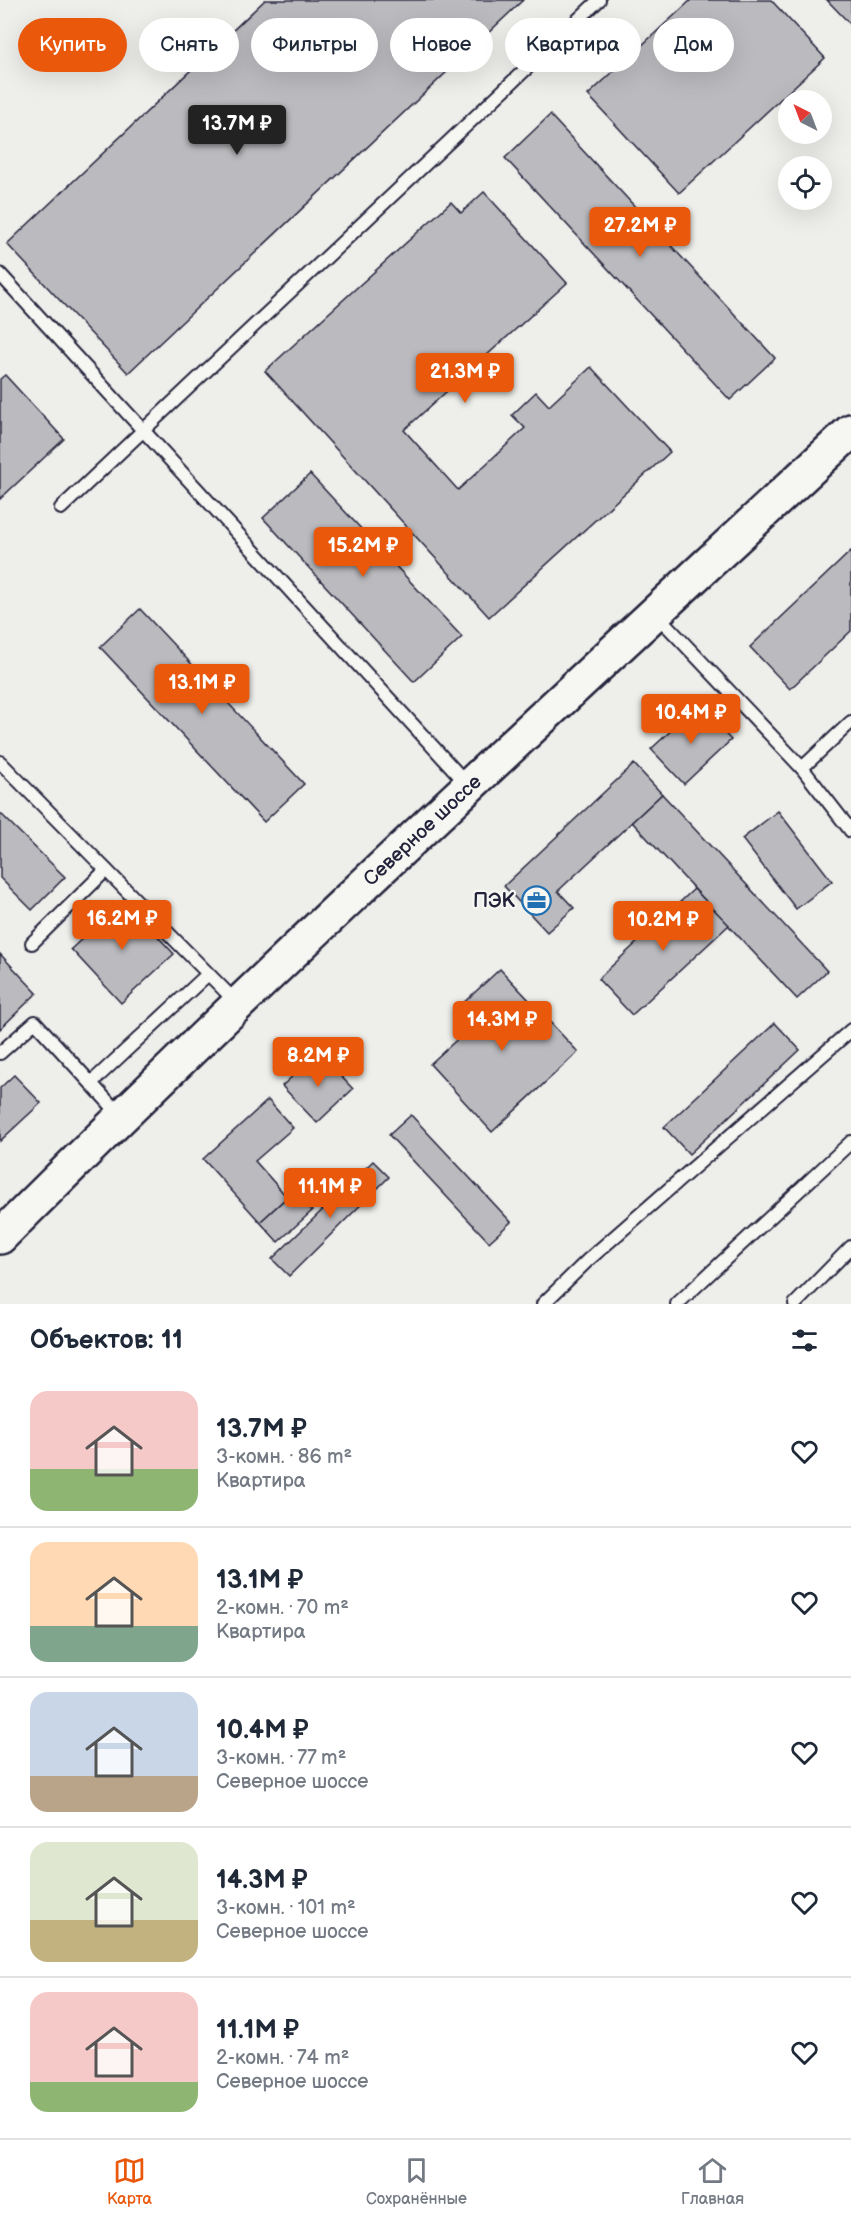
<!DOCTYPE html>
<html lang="ru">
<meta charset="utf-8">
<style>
:root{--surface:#fff;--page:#f2f2f3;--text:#1f2937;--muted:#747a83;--line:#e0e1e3;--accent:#ea580c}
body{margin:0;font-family:"Balsamiq Sans",sans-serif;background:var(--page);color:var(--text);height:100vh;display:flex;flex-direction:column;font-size:22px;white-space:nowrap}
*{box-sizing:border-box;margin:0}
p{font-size:20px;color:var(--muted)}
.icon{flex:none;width:33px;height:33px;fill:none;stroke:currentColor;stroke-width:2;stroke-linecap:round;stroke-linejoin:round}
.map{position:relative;height:1304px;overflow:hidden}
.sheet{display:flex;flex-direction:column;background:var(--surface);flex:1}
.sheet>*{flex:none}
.top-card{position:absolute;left:18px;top:18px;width:816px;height:54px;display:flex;gap:12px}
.needle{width:39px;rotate:318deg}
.buttons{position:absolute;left:778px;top:90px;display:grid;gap:12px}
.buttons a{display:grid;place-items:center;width:54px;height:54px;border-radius:50%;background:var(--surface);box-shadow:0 6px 24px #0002;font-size:30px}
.price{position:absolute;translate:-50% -51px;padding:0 14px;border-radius:6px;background:var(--accent);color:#fff;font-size:20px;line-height:39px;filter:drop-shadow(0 2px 3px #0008)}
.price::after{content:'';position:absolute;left:50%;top:36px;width:18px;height:14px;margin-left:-9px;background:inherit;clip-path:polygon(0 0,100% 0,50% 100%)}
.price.selected{background:#222;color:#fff}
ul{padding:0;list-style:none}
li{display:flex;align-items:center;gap:18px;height:150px;padding:0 30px}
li+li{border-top:2px solid var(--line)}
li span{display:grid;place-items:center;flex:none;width:168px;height:120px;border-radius:18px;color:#555}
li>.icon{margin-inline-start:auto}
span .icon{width:72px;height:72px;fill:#fffc;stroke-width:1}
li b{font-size:26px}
h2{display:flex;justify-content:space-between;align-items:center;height:72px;padding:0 30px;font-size:26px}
.chip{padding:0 21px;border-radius:27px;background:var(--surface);box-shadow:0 6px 24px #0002;font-size:21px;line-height:54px}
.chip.selected{background:var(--accent);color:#fff}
.tabs{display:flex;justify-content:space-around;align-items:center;height:84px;border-top:2px solid var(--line);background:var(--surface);font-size:16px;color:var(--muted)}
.tabs a{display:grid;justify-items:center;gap:3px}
.tabs .selected{color:var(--accent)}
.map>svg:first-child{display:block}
.building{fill:#bbbbbf;stroke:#22223b;stroke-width:1.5}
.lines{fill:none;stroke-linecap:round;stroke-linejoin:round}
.lane-casing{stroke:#22223b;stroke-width:16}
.secondary-casing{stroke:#22223b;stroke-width:38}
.lane{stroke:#f6f6f2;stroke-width:12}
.secondary{stroke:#f6f6f2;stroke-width:33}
.labels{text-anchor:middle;stroke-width:4.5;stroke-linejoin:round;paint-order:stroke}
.street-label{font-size:20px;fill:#22223b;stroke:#f6f6f2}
.poi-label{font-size:20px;font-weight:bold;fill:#22223b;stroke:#f6f6f2;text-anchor:end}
</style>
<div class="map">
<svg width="851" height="1304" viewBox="0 0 851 1304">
<rect width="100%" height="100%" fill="#eeeeeb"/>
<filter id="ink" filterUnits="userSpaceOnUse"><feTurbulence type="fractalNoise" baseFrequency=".0167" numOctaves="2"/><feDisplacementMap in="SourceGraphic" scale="12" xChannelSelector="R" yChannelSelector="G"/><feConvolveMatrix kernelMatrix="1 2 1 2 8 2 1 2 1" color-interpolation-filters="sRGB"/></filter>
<g filter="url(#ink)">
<g class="building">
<polygon points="265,0 523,0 128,373 7,244"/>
<polygon points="691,0 771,0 825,58 679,193 588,95"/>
<polygon points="827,0 851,0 851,25"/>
<polygon points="550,115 775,358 730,400 505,158"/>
<polygon points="484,192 567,283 404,430 458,490 525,428 512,415 536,392 549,406 591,367 670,452 489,617 265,371 451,202 461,213"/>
<polygon points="5,375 64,439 0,499 0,379"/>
<polygon points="310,474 462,637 414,682 263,518"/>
<polygon points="851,551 851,631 790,689 750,647"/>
<polygon points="140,609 304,784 264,822 100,647"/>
<polygon points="699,705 731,740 684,784 651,749"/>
<polygon points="634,764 662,794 558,891 574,908 547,932 504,886"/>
<polygon points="662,794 827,971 797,999 632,822"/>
<polygon points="778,811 832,881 796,909 742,839"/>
<polygon points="0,813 65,877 32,910 0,878"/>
<polygon points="694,889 729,925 632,1015 598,979"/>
<polygon points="124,900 174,954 121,1003 71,949"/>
<polygon points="0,954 37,993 0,1029"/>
<polygon points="500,969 578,1052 492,1132 430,1064 474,1024 459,1007"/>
<polygon points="775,1023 800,1050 689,1154 664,1127"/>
<polygon points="318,1052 353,1089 317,1123 282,1086"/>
<polygon points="14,1075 41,1103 0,1141 0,1088"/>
<polygon points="268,1100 293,1128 255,1161 287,1197 260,1222 203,1159"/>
<polygon points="411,1115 511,1222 489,1242 389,1135"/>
<polygon points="373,1161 389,1177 289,1276 272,1259"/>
<polygon points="294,1191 312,1211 278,1242 260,1222"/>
</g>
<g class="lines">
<defs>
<g id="lane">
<polyline points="0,274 468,785"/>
<polyline points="61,508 599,0"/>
<polyline points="656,614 802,768 851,722"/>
<polyline points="0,762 238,1004"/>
<polyline points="802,768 851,831"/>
<polyline points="32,943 106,870"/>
<polyline points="0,1053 35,1022 120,1115"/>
<polyline points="91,1083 208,974"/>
<polyline points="543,1304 588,1260 851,1030"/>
<polyline points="677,1304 851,1142"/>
<polyline points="795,1304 851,1247"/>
</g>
<path id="secondary" d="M 0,1237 C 276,961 565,697 851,431"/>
</defs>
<use href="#lane" class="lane-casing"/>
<use href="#secondary" class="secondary-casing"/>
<use href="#lane" class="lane"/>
<use href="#secondary" class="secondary"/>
</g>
</g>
<defs>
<symbol id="office-ring" viewBox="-11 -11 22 22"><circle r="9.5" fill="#f6f6f2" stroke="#1f6fb2" stroke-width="1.5"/><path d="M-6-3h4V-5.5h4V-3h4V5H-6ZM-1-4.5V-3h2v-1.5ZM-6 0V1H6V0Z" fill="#1f6fb2"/></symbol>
</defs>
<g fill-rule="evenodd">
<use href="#office-ring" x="520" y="884" width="33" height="33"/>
</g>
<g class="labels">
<g class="street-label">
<text transform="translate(422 830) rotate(-43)" y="7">Северное шоссе</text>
</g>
<g class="poi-label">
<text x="515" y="907">ПЭК</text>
</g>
</g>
</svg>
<div class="buttons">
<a><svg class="needle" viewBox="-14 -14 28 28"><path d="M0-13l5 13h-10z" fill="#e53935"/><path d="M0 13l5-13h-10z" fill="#747a83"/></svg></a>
<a><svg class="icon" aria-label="locate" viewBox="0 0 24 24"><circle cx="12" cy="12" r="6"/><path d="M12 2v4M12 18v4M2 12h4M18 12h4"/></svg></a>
</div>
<b class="price selected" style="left:237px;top:156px">13.7M ₽</b>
<b class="price" style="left:640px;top:258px">27.2M ₽</b>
<b class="price" style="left:465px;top:404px">21.3M ₽</b>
<b class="price" style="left:363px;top:578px">15.2M ₽</b>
<b class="price" style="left:202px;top:715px">13.1M ₽</b>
<b class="price" style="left:691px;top:745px">10.4M ₽</b>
<b class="price" style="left:122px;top:951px">16.2M ₽</b>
<b class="price" style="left:663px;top:952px">10.2M ₽</b>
<b class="price" style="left:502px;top:1052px">14.3M ₽</b>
<b class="price" style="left:318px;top:1088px">8.2M ₽</b>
<b class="price" style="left:330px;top:1219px">11.1M ₽</b>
<div class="top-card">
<a class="chip selected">Купить</a>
<a class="chip">Снять</a>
<a class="chip">Фильтры</a>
<a class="chip">Новое</a>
<a class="chip">Квартира</a>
<a class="chip">Дом</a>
</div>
</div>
<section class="sheet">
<h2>Объектов: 11<svg class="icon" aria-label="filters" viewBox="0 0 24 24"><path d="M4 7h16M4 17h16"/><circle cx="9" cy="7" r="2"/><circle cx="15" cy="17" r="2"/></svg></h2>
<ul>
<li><span style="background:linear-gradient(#f6c9c9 65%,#8fb573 0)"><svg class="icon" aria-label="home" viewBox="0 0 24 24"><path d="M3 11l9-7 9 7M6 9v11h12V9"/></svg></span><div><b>13.7M ₽</b><p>3-комн. · 86 m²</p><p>Квартира</p></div><svg class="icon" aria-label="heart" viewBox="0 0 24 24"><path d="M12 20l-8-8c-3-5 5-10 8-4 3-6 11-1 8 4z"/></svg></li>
<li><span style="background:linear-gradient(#ffd9b3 70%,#7fa58c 0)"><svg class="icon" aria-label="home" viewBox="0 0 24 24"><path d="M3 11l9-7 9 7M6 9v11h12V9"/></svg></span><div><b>13.1M ₽</b><p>2-комн. · 70 m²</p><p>Квартира</p></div><svg class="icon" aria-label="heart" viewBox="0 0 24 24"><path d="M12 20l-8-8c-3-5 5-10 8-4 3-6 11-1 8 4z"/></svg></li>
<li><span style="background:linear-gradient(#c9d6e8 70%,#b9a48a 0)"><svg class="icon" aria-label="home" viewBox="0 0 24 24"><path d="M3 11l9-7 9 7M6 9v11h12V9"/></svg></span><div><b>10.4M ₽</b><p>3-комн. · 77 m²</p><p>Северное шоссе</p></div><svg class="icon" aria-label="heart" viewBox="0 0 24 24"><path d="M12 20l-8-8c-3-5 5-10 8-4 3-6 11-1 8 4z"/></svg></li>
<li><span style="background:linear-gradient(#dfe7d0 65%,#c2b280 0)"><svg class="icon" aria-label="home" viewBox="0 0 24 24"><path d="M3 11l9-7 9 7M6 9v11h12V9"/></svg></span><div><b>14.3M ₽</b><p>3-комн. · 101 m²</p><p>Северное шоссе</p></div><svg class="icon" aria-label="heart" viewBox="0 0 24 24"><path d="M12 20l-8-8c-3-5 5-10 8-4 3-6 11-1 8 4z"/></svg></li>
<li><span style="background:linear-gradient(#f6c9c9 75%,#8fb573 0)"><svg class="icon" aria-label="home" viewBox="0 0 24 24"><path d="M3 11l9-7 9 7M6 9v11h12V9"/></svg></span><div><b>11.1M ₽</b><p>2-комн. · 74 m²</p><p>Северное шоссе</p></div><svg class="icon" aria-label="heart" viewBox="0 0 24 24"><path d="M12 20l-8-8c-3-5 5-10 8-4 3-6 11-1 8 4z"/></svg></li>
</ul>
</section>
<nav class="tabs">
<a class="selected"><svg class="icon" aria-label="map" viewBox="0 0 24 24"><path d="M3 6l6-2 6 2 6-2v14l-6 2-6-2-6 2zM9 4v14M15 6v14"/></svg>Карта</a>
<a><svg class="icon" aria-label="saved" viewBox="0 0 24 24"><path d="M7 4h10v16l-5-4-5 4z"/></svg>Сохранённые</a>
<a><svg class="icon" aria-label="home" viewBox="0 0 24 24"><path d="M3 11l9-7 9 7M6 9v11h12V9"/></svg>Главная</a>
</nav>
